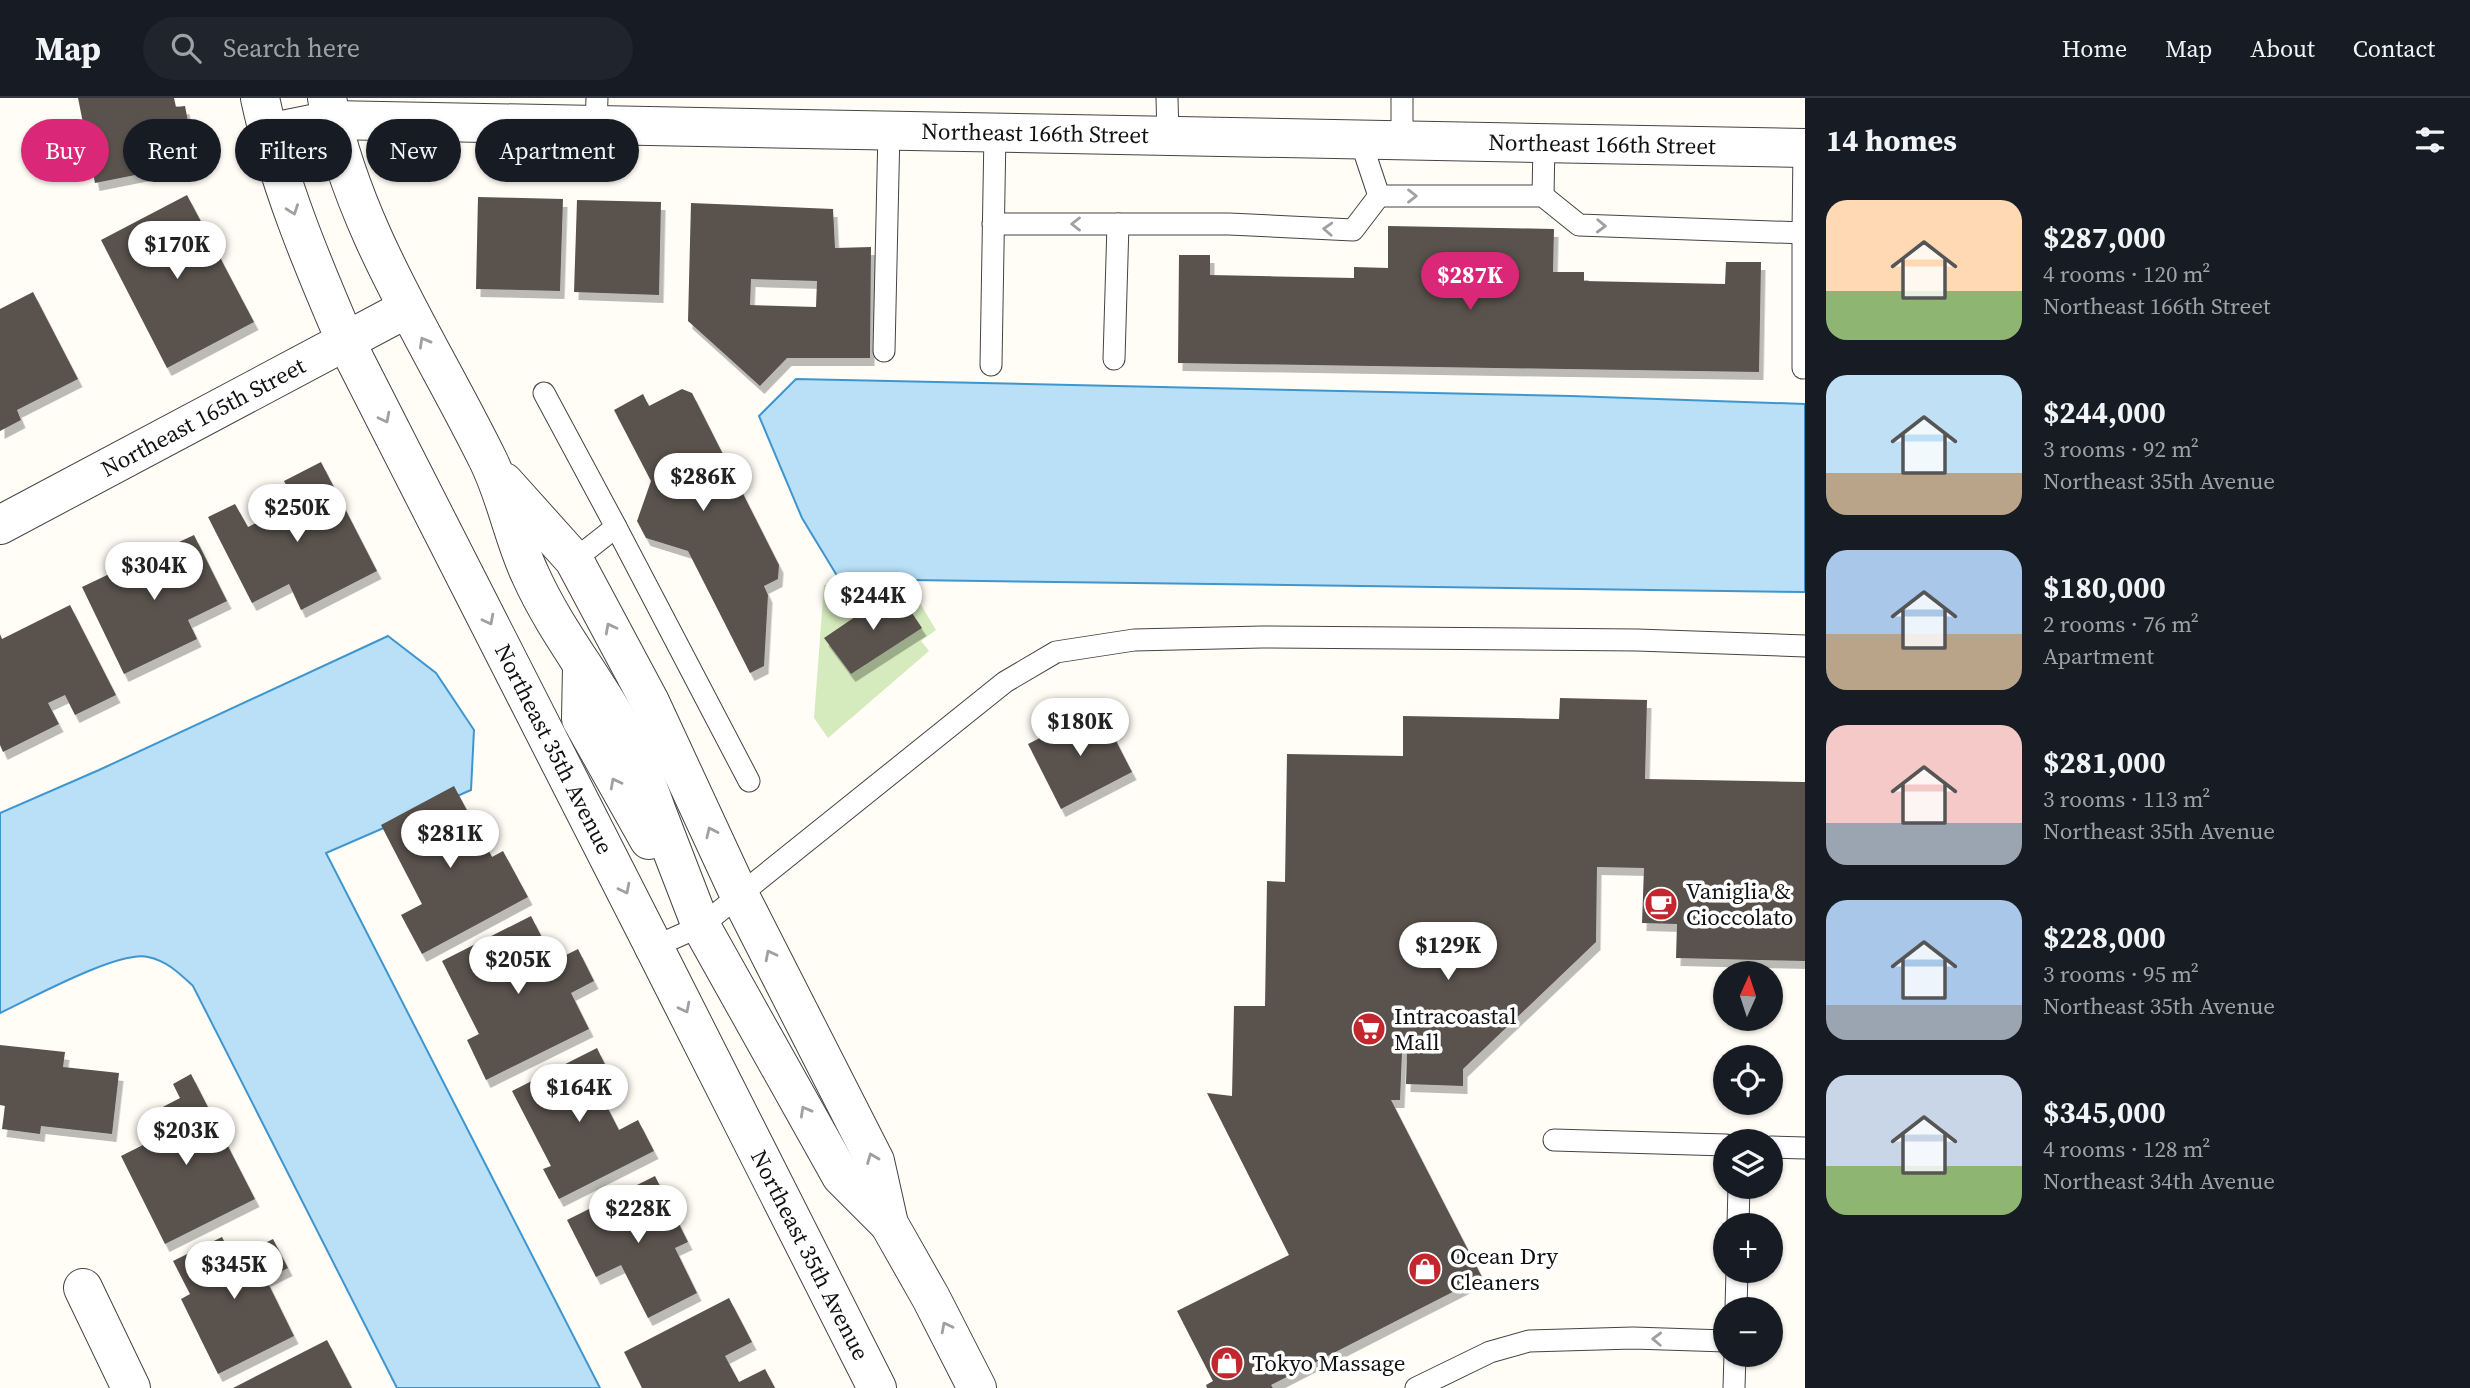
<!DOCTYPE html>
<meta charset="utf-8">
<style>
:root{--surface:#171b24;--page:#20242c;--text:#f1f3f6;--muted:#9ea1a6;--line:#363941;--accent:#db2777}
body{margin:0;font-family:"Source Serif 4",serif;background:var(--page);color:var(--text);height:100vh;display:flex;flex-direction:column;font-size:26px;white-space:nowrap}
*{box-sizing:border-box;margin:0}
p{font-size:23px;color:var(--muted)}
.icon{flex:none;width:38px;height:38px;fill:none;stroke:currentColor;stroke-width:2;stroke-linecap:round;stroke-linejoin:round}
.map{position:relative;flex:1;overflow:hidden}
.details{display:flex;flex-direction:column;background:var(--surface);width:665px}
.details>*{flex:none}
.guide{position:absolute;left:21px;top:21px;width:665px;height:63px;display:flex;gap:14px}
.needle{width:46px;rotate:3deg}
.fabs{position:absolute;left:1713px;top:863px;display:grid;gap:14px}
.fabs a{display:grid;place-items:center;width:70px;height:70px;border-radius:50%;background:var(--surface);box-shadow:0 2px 5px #0004;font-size:35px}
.price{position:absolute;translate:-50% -60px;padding:0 16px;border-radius:24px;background:#fff;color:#222;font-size:23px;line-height:46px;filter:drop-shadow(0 2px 4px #0008)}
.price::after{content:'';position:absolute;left:50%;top:42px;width:21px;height:16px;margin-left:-10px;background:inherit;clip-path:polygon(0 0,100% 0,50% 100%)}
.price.on{background:var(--accent);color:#fff}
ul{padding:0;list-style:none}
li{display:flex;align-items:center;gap:21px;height:175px;padding:0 21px}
li span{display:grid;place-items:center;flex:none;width:196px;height:140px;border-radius:21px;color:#555}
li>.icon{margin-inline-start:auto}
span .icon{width:84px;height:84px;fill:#fffc;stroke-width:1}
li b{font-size:30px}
h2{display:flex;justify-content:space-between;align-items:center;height:84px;padding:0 21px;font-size:30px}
.pill{padding:0 24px;border-radius:32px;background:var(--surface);box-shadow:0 2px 5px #0004;font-size:24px;line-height:63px}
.pill.on{background:var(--accent);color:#fff}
header{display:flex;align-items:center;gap:42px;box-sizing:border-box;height:98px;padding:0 35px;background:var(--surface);border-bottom:2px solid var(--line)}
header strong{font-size:33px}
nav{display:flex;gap:38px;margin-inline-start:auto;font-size:24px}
.search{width:490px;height:63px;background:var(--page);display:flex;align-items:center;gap:18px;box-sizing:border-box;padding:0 24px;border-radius:38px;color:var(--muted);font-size:26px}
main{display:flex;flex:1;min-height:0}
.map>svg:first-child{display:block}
.green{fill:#d5ebbd}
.water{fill:#b9e0f7;stroke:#3f96cf;stroke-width:2}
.building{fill:#5a524d;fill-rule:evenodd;filter:url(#shadow)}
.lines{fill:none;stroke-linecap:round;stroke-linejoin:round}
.service-casing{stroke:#444;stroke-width:23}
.minor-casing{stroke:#444;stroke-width:40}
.tertiary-casing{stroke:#444;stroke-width:40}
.service{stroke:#fff;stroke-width:21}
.minor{stroke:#fff;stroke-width:38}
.tertiary{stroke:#fff;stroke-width:38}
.oneway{stroke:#a0a0a0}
.labels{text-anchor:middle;stroke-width:7;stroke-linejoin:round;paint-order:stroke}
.street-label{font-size:23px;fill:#111;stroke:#fff}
.poi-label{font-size:23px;fill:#111;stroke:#fff;text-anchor:start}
</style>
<header>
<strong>Map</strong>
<div class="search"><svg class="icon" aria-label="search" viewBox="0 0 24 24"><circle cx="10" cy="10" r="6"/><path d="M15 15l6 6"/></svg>Search here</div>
<nav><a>Home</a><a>Map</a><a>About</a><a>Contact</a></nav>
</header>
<main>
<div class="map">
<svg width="1805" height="1290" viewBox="0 0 1805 1290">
<defs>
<filter id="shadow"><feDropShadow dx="4.5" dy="8" stdDeviation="0" flood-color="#0004"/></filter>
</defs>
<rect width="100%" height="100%" fill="#fffdf5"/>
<polygon class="green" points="908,485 936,532 921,543 929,553 828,640 814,620 824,487"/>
<g class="water">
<polygon points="796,281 1571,298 1805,306 1805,494 839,481 802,420 759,318"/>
<path d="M 388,538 L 436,575 L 474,632 L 471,692 L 326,755 L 600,1290 L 397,1290 L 193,888 C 179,875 167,863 148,859 C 119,852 30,901 0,915 L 0,715 L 99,672 Z"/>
</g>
<g class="building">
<polygon points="78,0 174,0 176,9 185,8 196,65 95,85"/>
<polygon points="187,97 254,224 167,270 101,142"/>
<polygon points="478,99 563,101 560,193 476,191"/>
<polygon points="577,102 661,104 659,197 574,194"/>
<path d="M 691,105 L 833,111 L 835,150 L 871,149 L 870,260 L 787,260 L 760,288 L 688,223 ZM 751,181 L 817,183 L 816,209 L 750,207 Z"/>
<polygon points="1388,128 1554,131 1553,174 1584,174 1584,183 1725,186 1726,164 1761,164 1759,274 1178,265 1179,157 1210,157 1210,177 1354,180 1354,169 1388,170"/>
<polygon points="33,194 78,281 17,312 21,322 0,333 0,211"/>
<polygon points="682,291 692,295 779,467 778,481 764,488 768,497 764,568 750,575 688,453 646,440 637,423 651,383 614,312 643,296 649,308"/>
<polygon points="321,364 377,473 301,512 289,486 252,505 208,419 235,406 248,429 295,405 284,383"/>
<polygon points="194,437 227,503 188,522 197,541 124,576 82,489 124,469 120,461 141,451 145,460"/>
<polygon points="896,491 922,530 851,576 824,540"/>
<polygon points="70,507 116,597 75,617 65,597 48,605 59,626 3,654 0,647 0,536 2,541"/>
<polygon points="1560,600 1647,602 1645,681 1805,684 1805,863 1676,860 1677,826 1642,825 1644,770 1597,769 1596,844 1463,971 1463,988 1406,986 1407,953 1402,954 1400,1002 1391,1002 1482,1179 1271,1287 1273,1290 1207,1290 1206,1287 1213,1283 1177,1213 1289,1157 1207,995 1232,998 1234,908 1265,908 1267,783 1285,784 1287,656 1403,658 1403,618 1559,621"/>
<polygon points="1099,610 1132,674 1061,711 1028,646"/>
<polygon points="454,688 492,759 503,753 528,799 422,856 401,817 422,806 381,727"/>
<polygon points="531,818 554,863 578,851 594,883 571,895 589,931 486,982 467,942 479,936 442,863"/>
<polygon points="0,947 65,954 63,969 119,975 112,1036 41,1028 40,1036 2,1031 5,1008 0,1007"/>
<polygon points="597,950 615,987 600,995 619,1032 638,1022 654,1053 559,1101 543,1071 551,1068 512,993"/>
<polygon points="191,976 255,1101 165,1146 121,1058 147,1045 140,1030 160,1019 157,1012 180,1000 173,986"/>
<polygon points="655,1078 688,1144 675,1150 697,1195 648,1220 621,1167 596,1179 567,1122"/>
<polygon points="222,1139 233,1161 273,1141 288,1170 266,1181 294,1238 218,1276 181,1201 190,1196 173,1163"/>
<polygon points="729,1200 752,1244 725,1258 739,1284 765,1271 775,1290 642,1290 624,1254"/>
<polygon points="327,1242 352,1290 233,1290"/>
</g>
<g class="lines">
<defs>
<g id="service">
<polyline points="1167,0 1168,38"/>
<polyline points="596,26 597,0"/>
<polyline points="1360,41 1379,98 1543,98 1579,127 1803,135 1804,49"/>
<polyline points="1402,42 1402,0"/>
<polyline points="1543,98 1544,45"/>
<polyline points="993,126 1229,126 1353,132 1379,98"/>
<polyline points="1803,135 1803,270"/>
<polyline points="884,253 889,32"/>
<polyline points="1114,261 1118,126"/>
<polyline points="991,267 995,34"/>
<polyline points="544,295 616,429 574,462"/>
<polyline points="616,429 749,683"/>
<polyline points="654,849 701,828 1005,584 1056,554 1134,542 1262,539 1637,542 1805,548"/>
<polyline points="1554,1042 1726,1047"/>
<polyline points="1771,1049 1805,1050"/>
<polyline points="1738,1127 1739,1088"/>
<polyline points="1736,1211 1737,1172"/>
<polyline points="1416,1290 1490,1254 1529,1243 1633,1240 1726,1243"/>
<polyline points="1734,1290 1735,1256"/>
</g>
<g id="minor">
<path d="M 260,0 C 278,84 312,165 346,244 L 654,849"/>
<path d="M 327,0 C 353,132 430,244 488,362 C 506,398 513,440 530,476 C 553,528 589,573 617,622 C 634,650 646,683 657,714 C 672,752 686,790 701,828"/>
<polyline points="267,35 331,22 1805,50"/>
<polyline points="504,384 574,462 650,604 739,796"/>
<polyline points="0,427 406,211"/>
<polyline points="582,568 581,621 649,742"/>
<polyline points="83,1190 131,1290"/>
</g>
<g id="tertiary">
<polyline points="739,796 875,1063 889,1126"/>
<polyline points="701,828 841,1078 889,1126 931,1200 977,1290"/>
<polyline points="654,849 877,1290"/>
</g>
</defs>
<use href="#service" class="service-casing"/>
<use href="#minor" class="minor-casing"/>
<use href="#tertiary" class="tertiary-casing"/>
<use href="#service" class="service"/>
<use href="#minor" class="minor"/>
<use href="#tertiary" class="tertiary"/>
</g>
<defs><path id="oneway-chevron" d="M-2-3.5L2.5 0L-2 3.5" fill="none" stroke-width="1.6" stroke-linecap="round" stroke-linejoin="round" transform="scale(1.75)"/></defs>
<g class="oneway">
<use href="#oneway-chevron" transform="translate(1412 98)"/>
<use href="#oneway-chevron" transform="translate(293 112) rotate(70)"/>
<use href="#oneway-chevron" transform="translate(1076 126) rotate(-180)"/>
<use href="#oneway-chevron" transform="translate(1601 128) rotate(2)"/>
<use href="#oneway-chevron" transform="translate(1328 131) rotate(-177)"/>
<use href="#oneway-chevron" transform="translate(424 244) rotate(-119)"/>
<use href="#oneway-chevron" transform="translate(385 320) rotate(63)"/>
<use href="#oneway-chevron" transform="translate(489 522) rotate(63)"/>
<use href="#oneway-chevron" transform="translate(610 530) rotate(-118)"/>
<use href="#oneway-chevron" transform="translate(615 685) rotate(-118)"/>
<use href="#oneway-chevron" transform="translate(711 734) rotate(-115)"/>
<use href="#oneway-chevron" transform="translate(625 791) rotate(63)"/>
<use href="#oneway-chevron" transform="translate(770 857) rotate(-117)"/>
<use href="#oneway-chevron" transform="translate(685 910) rotate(63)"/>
<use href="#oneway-chevron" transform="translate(805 1013) rotate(-119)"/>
<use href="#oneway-chevron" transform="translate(872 1060) rotate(-112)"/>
<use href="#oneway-chevron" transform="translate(946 1229) rotate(-117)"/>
<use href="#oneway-chevron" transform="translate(1657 1241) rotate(-178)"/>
</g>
<defs>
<symbol id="cafe-disc" viewBox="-11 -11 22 22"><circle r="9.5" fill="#c4262e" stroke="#fff"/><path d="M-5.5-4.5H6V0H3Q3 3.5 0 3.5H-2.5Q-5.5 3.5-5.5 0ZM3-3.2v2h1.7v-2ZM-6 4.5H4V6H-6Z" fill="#fff"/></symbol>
<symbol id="supermarket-disc" viewBox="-11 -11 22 22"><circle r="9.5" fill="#c4262e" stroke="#fff"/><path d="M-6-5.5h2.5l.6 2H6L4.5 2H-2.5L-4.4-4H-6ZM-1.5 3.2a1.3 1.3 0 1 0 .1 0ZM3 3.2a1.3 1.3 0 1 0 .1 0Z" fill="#fff"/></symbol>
<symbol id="shop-disc" viewBox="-11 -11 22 22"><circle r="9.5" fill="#c4262e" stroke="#fff"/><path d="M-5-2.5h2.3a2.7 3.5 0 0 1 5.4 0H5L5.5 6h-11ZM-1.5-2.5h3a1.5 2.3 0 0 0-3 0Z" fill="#fff"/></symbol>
</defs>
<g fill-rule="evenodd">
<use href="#cafe-disc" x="1642" y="787" width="38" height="38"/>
<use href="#supermarket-disc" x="1350" y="912" width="38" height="38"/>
<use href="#shop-disc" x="1406" y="1152" width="38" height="38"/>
<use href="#shop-disc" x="1208" y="1246" width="38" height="38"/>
</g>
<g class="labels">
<g class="street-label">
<text transform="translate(1035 35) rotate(1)" y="8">Northeast 166th Street</text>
<text transform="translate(1602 46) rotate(1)" y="8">Northeast 166th Street</text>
<text transform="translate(203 319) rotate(-28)" y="8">Northeast 165th Street</text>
<text transform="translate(554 651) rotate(63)" y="8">Northeast 35th Avenue</text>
<text transform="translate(810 1157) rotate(63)" y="8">Northeast 35th Avenue</text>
</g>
<g class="poi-label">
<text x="1686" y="801">Vaniglia &amp;<tspan x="1686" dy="26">Cioccolato</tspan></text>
<text x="1394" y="926">Intracoastal<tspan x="1394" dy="26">Mall</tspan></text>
<text x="1450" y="1166">Ocean Dry<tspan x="1450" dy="26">Cleaners</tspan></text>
<text x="1252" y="1273">Tokyo Massage</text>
</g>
</g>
</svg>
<div class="fabs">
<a><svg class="needle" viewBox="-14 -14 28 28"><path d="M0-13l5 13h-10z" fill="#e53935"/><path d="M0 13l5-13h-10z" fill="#9ea1a6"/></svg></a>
<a><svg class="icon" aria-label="locate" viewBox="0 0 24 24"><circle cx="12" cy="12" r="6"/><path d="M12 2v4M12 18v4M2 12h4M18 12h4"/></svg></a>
<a><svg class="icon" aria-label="layers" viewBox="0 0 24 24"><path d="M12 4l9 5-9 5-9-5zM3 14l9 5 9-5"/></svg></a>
<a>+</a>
<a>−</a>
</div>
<b class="price" style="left:177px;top:183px">$170K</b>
<b class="price on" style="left:1470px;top:214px">$287K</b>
<b class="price" style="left:703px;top:415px">$286K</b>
<b class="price" style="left:297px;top:446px">$250K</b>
<b class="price" style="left:154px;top:504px">$304K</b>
<b class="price" style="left:873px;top:534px">$244K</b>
<b class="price" style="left:1080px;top:660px">$180K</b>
<b class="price" style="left:450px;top:772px">$281K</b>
<b class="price" style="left:1448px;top:884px">$129K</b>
<b class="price" style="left:518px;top:898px">$205K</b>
<b class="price" style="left:579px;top:1026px">$164K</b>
<b class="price" style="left:186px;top:1069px">$203K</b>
<b class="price" style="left:638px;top:1147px">$228K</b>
<b class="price" style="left:234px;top:1203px">$345K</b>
<div class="guide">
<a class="pill on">Buy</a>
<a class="pill">Rent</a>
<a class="pill">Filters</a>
<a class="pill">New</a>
<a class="pill">Apartment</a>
</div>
</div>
<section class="details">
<h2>14 homes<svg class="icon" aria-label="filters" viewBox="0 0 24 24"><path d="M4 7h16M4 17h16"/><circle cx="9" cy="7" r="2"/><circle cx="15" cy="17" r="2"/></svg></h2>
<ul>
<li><span style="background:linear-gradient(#ffd9b3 65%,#8fb573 0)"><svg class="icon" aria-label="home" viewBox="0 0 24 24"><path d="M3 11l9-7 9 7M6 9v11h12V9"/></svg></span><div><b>$287,000</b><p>4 rooms · 120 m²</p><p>Northeast 166th Street</p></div></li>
<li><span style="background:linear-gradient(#bfe0f5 70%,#b9a48a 0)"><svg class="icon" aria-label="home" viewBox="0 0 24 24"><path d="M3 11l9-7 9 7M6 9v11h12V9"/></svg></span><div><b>$244,000</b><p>3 rooms · 92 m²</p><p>Northeast 35th Avenue</p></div></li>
<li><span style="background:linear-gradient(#a9c7e8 60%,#b9a48a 0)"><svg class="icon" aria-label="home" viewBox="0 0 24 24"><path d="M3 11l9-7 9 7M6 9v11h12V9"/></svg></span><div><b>$180,000</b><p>2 rooms · 76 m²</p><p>Apartment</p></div></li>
<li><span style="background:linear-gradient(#f6c9c9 70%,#9aa5b1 0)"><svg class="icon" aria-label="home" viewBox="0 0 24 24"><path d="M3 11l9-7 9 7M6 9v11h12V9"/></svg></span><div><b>$281,000</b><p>3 rooms · 113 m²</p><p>Northeast 35th Avenue</p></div></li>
<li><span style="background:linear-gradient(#a9c7e8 75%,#9aa5b1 0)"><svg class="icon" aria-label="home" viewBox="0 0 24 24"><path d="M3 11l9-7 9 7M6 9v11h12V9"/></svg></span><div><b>$228,000</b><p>3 rooms · 95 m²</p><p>Northeast 35th Avenue</p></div></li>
<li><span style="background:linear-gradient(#c9d6e8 65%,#8fb573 0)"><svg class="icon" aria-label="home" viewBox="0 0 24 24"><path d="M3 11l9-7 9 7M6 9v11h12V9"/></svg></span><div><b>$345,000</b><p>4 rooms · 128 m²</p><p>Northeast 34th Avenue</p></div></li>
</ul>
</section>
</main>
